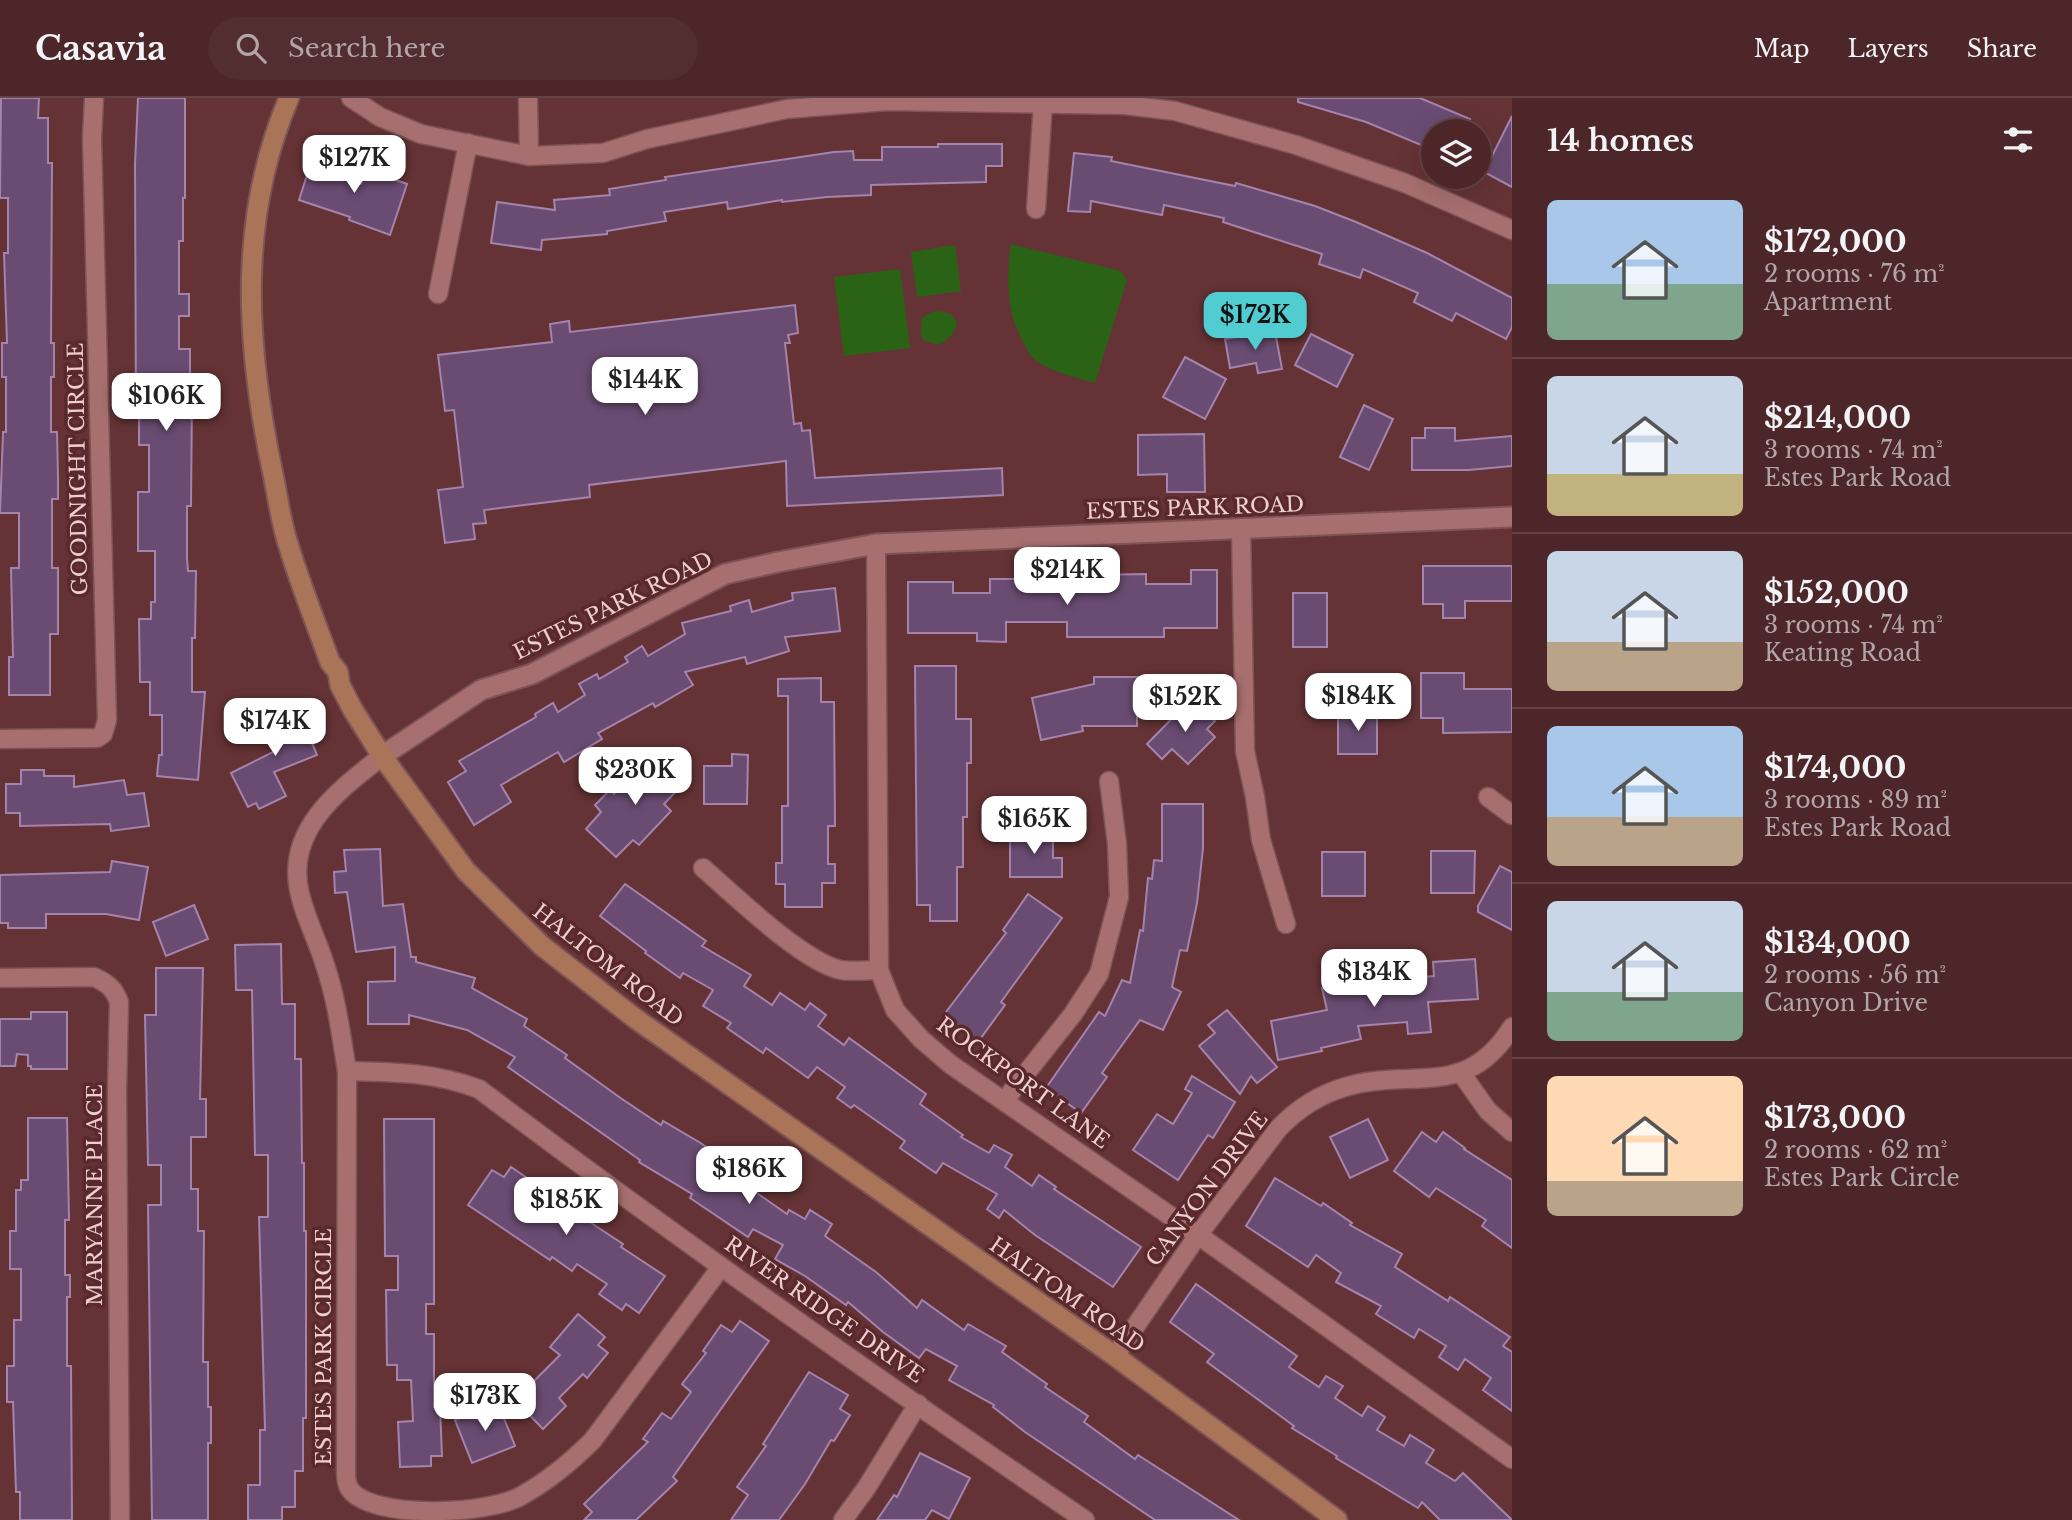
<!DOCTYPE html>
<meta charset="utf-8">
<style>
:root{--surface:#4c2628;--page:#532e30;--text:#f1f3f6;--muted:#b2a5a8;--line:#634345;--accent:#51ccd1}
body{margin:0;font-family:"Libre Baskerville",serif;background:var(--page);color:var(--text);height:100vh;display:flex;flex-direction:column;font-size:26px;white-space:nowrap}
*{box-sizing:border-box;margin:0}
p{font-size:23px;color:var(--muted)}
.icon{flex:none;width:38px;height:38px;fill:none;stroke:currentColor;stroke-width:2;stroke-linecap:round;stroke-linejoin:round}
.map{position:relative;flex:1;overflow:hidden}
.panel{display:flex;flex-direction:column;background:var(--surface);width:560px}
.panel>*{flex:none}
.fabs{position:absolute;left:1421px;top:21px;display:grid;gap:14px}
.fabs a{display:grid;place-items:center;width:70px;height:70px;border-radius:50%;background:var(--surface);box-shadow:0 7px 28px #0002,0 0 0 2px var(--line);font-size:35px}
.price{position:absolute;translate:-50% -60px;padding:0 16px;border-radius:14px;background:#fff;color:#222;font-size:23px;line-height:46px;filter:drop-shadow(0 2px 4px #0008)}
.price::after{content:'';position:absolute;left:50%;top:42px;width:21px;height:16px;margin-left:-10px;background:inherit;clip-path:polygon(0 0,100% 0,50% 100%)}
.price.selected{background:var(--accent);color:#111}
ul{padding:0;list-style:none}
li{display:flex;align-items:center;gap:21px;height:175px;padding:0 35px}
li+li{border-top:2px solid var(--line)}
li span{display:grid;place-items:center;flex:none;width:196px;height:140px;border-radius:10px;color:#555}
li>.icon{margin-inline-start:auto}
span .icon{width:84px;height:84px;fill:#fffc;stroke-width:1}
li b{font-size:30px}
h2{display:flex;justify-content:space-between;align-items:center;height:84px;padding:0 35px;font-size:30px}
header{display:flex;align-items:center;gap:42px;box-sizing:border-box;height:98px;padding:0 35px;background:var(--surface);border-bottom:2px solid var(--line)}
header strong{font-size:33px}
nav{display:flex;gap:38px;margin-inline-start:auto;font-size:24px}
.search{width:490px;height:63px;background:var(--page);display:flex;align-items:center;gap:18px;box-sizing:border-box;padding:0 24px;border-radius:38px;color:var(--muted);font-size:26px}
main{display:flex;flex:1;min-height:0}
.map>svg:first-child{display:block}
.green{fill:#2a6316}
.building{fill:#6a4c72;stroke:#a483ad;stroke-width:2}
.lines{fill:none;stroke-linecap:round;stroke-linejoin:round}
.minor-casing{stroke:#7d5355;stroke-width:21}
.tertiary-casing{stroke:#7d5355;stroke-width:23}
.secondary-casing{stroke:#7d5355;stroke-width:23}
.minor{stroke:#a76f6f;stroke-width:18}
.tertiary{stroke:#a76f6f;stroke-width:19}
.secondary{stroke:#aa7458;stroke-width:19}
.labels{text-anchor:middle;stroke-width:7;stroke-linejoin:round;paint-order:stroke}
.street-label{font-size:21px;fill:#eecece;stroke:#59292b}
</style>
<header>
<strong>Casavia</strong>
<div class="search"><svg class="icon" aria-label="search" viewBox="0 0 24 24"><circle cx="10" cy="10" r="6"/><path d="M15 15l6 6"/></svg>Search here</div>
<nav><a>Map</a><a>Layers</a><a>Share</a></nav>
</header>
<main>
<div class="map">
<svg width="1512" height="1422" viewBox="0 0 1512 1422">
<rect width="100%" height="100%" fill="#653335"/>
<g class="green">
<path d="M 1011,146 L 1121,173 L 1127,182 L 1095,285 C 1077,280 1048,273 1034,261 C 1030,258 1027,251 1025,247 C 1006,216 1006,181 1011,146 Z"/>
<polygon points="955,147 961,193 917,199 911,154"/>
<polygon points="900,171 910,250 844,258 834,179"/>
<path d="M 935,213 C 966,214 960,236 938,247 L 923,242 L 921,236 L 922,220 Z"/>
</g>
<g class="building">
<polygon points="1,0 39,0 38,20 48,20 48,65 52,65 51,245 54,245 54,279 51,279 51,334 57,334 58,379 58,401 52,401 52,470 58,470 58,536 50,536 50,597 9,597 9,559 13,559 11,470 19,470 19,415 0,415 3,334 6,334 6,279 2,279 2,245 7,245 4,155 8,155 8,100 0,100"/>
<polygon points="138,0 185,0 185,100 183,100 183,143 179,143 179,196 189,196 189,218 179,218 179,251 190,251 190,297 192,297 191,408 187,408 187,460 188,473 196,473 195,540 192,540 192,594 205,594 198,682 157,678 159,657 162,657 162,617 150,617 150,584 140,584 139,521 151,521 151,504 155,504 155,453 138,453 138,394 149,394 149,347 139,347 139,320 136,320 135,66"/>
<polygon points="1298,0 1420,0 1470,21 1465,33 1433,33 1433,52 1366,24 1298,4"/>
<polygon points="1512,18 1512,89 1484,74"/>
<polygon points="938,46 1002,46 1002,68 986,68 986,84 871,87 871,97 827,99 782,104 782,102 728,111 727,104 664,114 666,123 607,133 607,136 542,142 541,152 491,145 497,104 555,112 554,102 610,97 609,91 666,82 665,79 834,54 853,53 854,62 882,62 882,49 938,49"/>
<polygon points="314,55 336,62 332,76 361,86 366,72 407,86 390,137 349,122 350,119 299,102"/>
<polygon points="1074,55 1112,59 1111,63 1235,88 1236,85 1315,108 1356,124 1427,155 1512,200 1512,229 1506,241 1456,215 1452,223 1414,204 1418,195 1363,171 1360,180 1319,166 1322,156 1223,124 1224,120 1164,107 1162,117 1091,103 1090,114 1068,113"/>
<polygon points="795,207 798,235 788,237 790,245 785,245 794,326 801,325 802,333 810,332 815,380 1002,370 1003,397 787,408 786,363 589,387 590,399 484,412 486,425 473,426 475,441 445,445 438,392 463,389 454,312 445,313 438,257 552,244 550,226 569,223 570,234"/>
<polygon points="1275,233 1282,271 1258,275 1256,265 1230,270 1225,241"/>
<polygon points="1311,236 1353,257 1337,289 1295,267"/>
<polygon points="1185,259 1226,281 1205,321 1163,299"/>
<polygon points="1364,307 1393,321 1369,372 1340,359"/>
<polygon points="1425,330 1455,330 1455,343 1512,338 1512,368 1469,372 1412,372 1412,340 1425,340"/>
<polygon points="1204,336 1205,394 1167,394 1167,376 1138,377 1138,337"/>
<polygon points="1423,468 1512,468 1512,503 1465,503 1465,520 1443,520 1443,506 1423,506"/>
<polygon points="1191,472 1217,472 1217,530 1164,530 1164,539 1067,539 1067,524 1006,524 1006,544 977,543 977,535 908,535 908,484 953,484 953,495 990,495 990,481 1057,481 1057,490 1093,490 1093,477 1146,476 1146,486 1191,486"/>
<polygon points="835,490 840,533 785,539 789,553 747,566 745,559 685,574 693,587 655,609 653,605 598,635 602,641 564,664 558,654 501,687 511,704 474,727 448,684 466,673 459,663 536,619 535,616 553,605 558,614 585,597 579,586 597,576 599,581 628,564 625,559 642,548 648,558 685,536 682,525 731,513 730,508 749,502 752,514 793,502 792,495"/>
<rect x="1293" y="495" width="34" height="54"/>
<polygon points="915,568 956,568 956,621 971,621 971,665 967,665 967,719 963,719 963,769 957,769 957,823 930,823 930,807 917,807"/>
<polygon points="1421,575 1464,575 1464,591 1512,591 1512,634 1443,635 1443,620 1421,620"/>
<polygon points="1094,579 1137,579 1137,628 1082,628 1083,633 1041,642 1032,600 1094,586"/>
<polygon points="821,580 821,604 834,604 835,728 828,728 828,766 835,766 835,785 822,785 822,809 785,809 785,786 776,786 776,765 782,765 782,708 788,708 788,598 778,598 778,581"/>
<polygon points="1191,601 1215,623 1207,631 1215,639 1188,666 1172,651 1162,661 1147,646"/>
<polygon points="296,606 317,657 274,674 286,698 259,711 256,705 248,709 231,675 275,653 262,620"/>
<rect x="1338" y="614" width="39" height="42"/>
<polygon points="653,656 684,685 664,706 671,713 639,747 633,742 616,759 586,731 601,714 595,707 610,692 614,696"/>
<polygon points="732,656 748,657 747,706 704,706 704,668 732,668"/>
<polygon points="21,672 44,672 44,678 74,678 74,689 124,682 127,697 144,695 149,728 111,733 110,726 20,728 20,715 6,715 6,686 21,686"/>
<polygon points="1162,706 1203,706 1203,750 1197,805 1187,853 1180,852 1172,889 1181,894 1163,932 1140,922 1102,975 1107,979 1081,1015 1046,990 1099,914 1105,918 1122,882 1130,885 1140,832 1143,833 1148,780 1152,781 1154,762 1162,763"/>
<polygon points="1010,734 1053,734 1053,760 1062,760 1062,779 1010,779"/>
<polygon points="380,751 383,808 403,806 411,859 416,859 416,864 475,880 472,890 527,921 524,928 567,957 565,960 622,1001 661,1027 663,1023 699,1044 743,1074 738,1082 787,1116 789,1112 805,1121 810,1112 832,1126 825,1138 876,1174 917,1210 922,1202 964,1232 968,1226 1006,1248 1002,1254 1047,1286 1045,1289 1088,1318 1084,1324 1135,1361 1138,1357 1239,1422 1155,1422 1025,1334 993,1309 994,1307 949,1282 957,1268 926,1251 919,1260 883,1234 848,1204 846,1207 805,1178 775,1161 783,1147 753,1131 748,1139 690,1100 692,1096 639,1064 640,1062 508,969 515,959 467,932 409,917 409,926 368,926 368,884 395,883 395,849 356,854 347,794 335,795 334,774 346,773 344,752"/>
<polygon points="1431,753 1475,753 1474,795 1431,795"/>
<rect x="1322" y="754" width="43" height="44"/>
<polygon points="112,763 148,769 139,822 106,816 46,816 46,830 8,830 8,825 0,825 0,777 110,774"/>
<polygon points="1500,768 1512,774 1512,832 1478,814 1478,808"/>
<polygon points="625,786 706,843 702,848 751,877 744,888 772,907 780,895 805,912 810,905 826,917 818,928 844,947 849,940 926,996 920,1006 963,1037 961,1039 989,1055 994,1047 1012,1057 1005,1069 1032,1088 1039,1077 1056,1089 1054,1091 1141,1149 1113,1189 1035,1137 1004,1112 999,1120 987,1111 997,1096 943,1065 936,1075 900,1050 905,1043 854,1007 851,1010 837,1000 845,989 817,969 808,980 766,950 763,955 727,930 731,925 703,908 713,892 683,875 680,880 645,855 646,853 600,818"/>
<polygon points="1028,796 1062,820 1001,904 1005,907 978,944 943,918 1006,835 1003,832"/>
<polygon points="194,807 208,841 166,858 153,824"/>
<polygon points="281,846 282,906 295,906 295,961 301,961 302,1065 304,1065 304,1133 306,1133 306,1320 303,1320 303,1373 295,1373 295,1409 282,1409 282,1422 248,1422 248,1387 260,1387 260,1332 265,1332 259,1119 268,1119 268,1057 255,1057 252,892 236,892 235,847"/>
<polygon points="1475,861 1478,901 1428,904 1431,934 1408,936 1407,924 1358,928 1361,941 1321,950 1322,953 1278,962 1271,923 1327,912 1322,890 1366,881 1369,895 1398,892 1397,881 1434,878 1433,864"/>
<polygon points="156,870 203,870 200,1001 206,1001 206,1039 191,1039 191,1091 198,1091 198,1133 204,1133 203,1264 208,1264 208,1309 211,1309 211,1345 208,1345 208,1422 152,1422 148,1107 161,1107 161,1067 148,1067 145,917 156,917"/>
<polygon points="1227,912 1277,969 1257,985 1251,978 1240,996 1199,948 1215,935 1208,927"/>
<polygon points="31,914 67,914 67,971 31,971 31,968 28,968 28,957 17,956 15,968 0,968 0,921 31,921"/>
<polygon points="1192,978 1235,1004 1213,1040 1208,1037 1178,1082 1133,1052 1157,1016 1173,1026 1192,995 1185,991"/>
<polygon points="28,1020 67,1020 69,1122 65,1122 65,1177 70,1177 70,1199 67,1199 67,1268 71,1268 72,1422 20,1422 20,1394 16,1394 13,1304 7,1304 7,1268 14,1268 14,1222 21,1222 21,1171 10,1171 10,1133 16,1133 16,1092 21,1092 21,1082 28,1082"/>
<polygon points="384,1021 434,1021 434,1206 426,1206 426,1236 434,1236 434,1309 440,1308 442,1358 431,1358 431,1368 400,1369 398,1324 413,1323 411,1282 397,1282 397,1267 387,1267 386,1192 398,1192 398,1158 385,1158"/>
<polygon points="1368,1021 1388,1062 1350,1080 1330,1039"/>
<polygon points="1422,1034 1436,1044 1443,1034 1465,1050 1464,1051 1512,1082 1512,1150 1482,1128 1486,1122 1436,1090 1429,1099 1394,1073"/>
<polygon points="511,1069 536,1086 535,1088 623,1146 621,1149 665,1178 639,1215 626,1206 622,1212 599,1196 607,1186 577,1166 572,1173 552,1159 550,1162 468,1107 492,1072 504,1079"/>
<polygon points="1275,1080 1321,1108 1323,1105 1352,1125 1350,1127 1402,1156 1395,1169 1448,1203 1450,1199 1510,1239 1503,1248 1512,1254 1512,1313 1483,1292 1491,1280 1465,1261 1458,1272 1439,1259 1446,1248 1419,1231 1414,1240 1376,1216 1381,1208 1336,1184 1341,1175 1316,1157 1308,1169 1246,1128"/>
<polygon points="1196,1186 1297,1258 1289,1269 1319,1289 1326,1278 1343,1288 1335,1300 1362,1318 1368,1308 1385,1319 1377,1332 1404,1348 1410,1337 1434,1352 1426,1365 1455,1383 1463,1375 1512,1422 1440,1422 1422,1404 1418,1410 1336,1360 1337,1358 1292,1330 1294,1328 1207,1264 1214,1256 1170,1224"/>
<polygon points="578,1216 605,1239 598,1247 608,1255 587,1280 583,1276 559,1300 566,1308 543,1331 515,1302 560,1257 550,1249"/>
<polygon points="740,1223 769,1243 673,1379 677,1383 636,1422 584,1422 592,1414 584,1406 648,1344 643,1341 662,1315 671,1321 691,1294 682,1286 706,1255 703,1253 721,1227 732,1234"/>
<polygon points="809,1274 848,1297 840,1311 850,1317 834,1343 831,1342 805,1386 779,1422 731,1422 748,1397 737,1389 766,1348 763,1346"/>
<polygon points="498,1305 515,1348 472,1365 455,1322"/>
<polygon points="920,1355 970,1380 949,1421 932,1412 925,1422 877,1422 894,1397 897,1399"/>
</g>
<g class="lines">
<defs>
<g id="minor">
<polyline points="351,0 380,19 421,36 529,58 603,55 647,41 787,11 888,3 1125,7 1175,13 1296,47 1405,85 1512,132"/>
<polyline points="528,0 529,58"/>
<polyline points="1036,111 1043,4"/>
<polyline points="438,196 468,45"/>
<polyline points="1241,430 1245,653 1255,699 1261,742 1286,826"/>
<polyline points="876,446 879,872 895,912 921,941 950,966 1198,1137 1512,1361"/>
<polyline points="0,641 97,640 103,636 107,622 92,41 94,0"/>
<path d="M 382,658 C 342,690 290,727 298,786 C 302,814 317,840 325,867 C 337,902 341,937 347,973 L 346,1374 C 346,1379 347,1386 349,1390 C 369,1422 487,1417 521,1398 C 548,1383 572,1363 593,1342 L 721,1169"/>
<polyline points="1488,699 1512,717"/>
<path d="M 703,770 C 734,797 803,864 841,872 C 853,874 867,872 879,872"/>
<path d="M 0,880 L 94,879 C 107,885 114,890 119,904 L 117,993 L 120,1422"/>
<path d="M 347,973 C 394,974 434,974 479,991 C 677,1140 880,1283 1085,1422"/>
<polyline points="1461,975 1488,1013 1512,1034"/>
<polyline points="1005,1002 1073,916 1099,876 1119,799 1117,746 1109,683"/>
<path d="M 1115,1258 L 1198,1137 L 1278,1031 C 1296,1012 1318,997 1345,989 C 1412,969 1466,1003 1512,929"/>
<polyline points="843,1422 867,1389 918,1306"/>
</g>
<polyline id="tertiary" points="382,658 481,592 532,576 725,476 778,464 876,446 1512,419"/>
<path id="secondary" d="M 289,0 C 237,122 246,249 273,376 C 278,400 281,426 289,449 C 301,488 316,526 330,564 L 338,574 L 340,587 L 353,612 L 382,658 L 466,773 L 542,848 L 636,921 L 1115,1258 L 1337,1422"/>
</defs>
<use href="#minor" class="minor-casing"/>
<use href="#tertiary" class="tertiary-casing"/>
<use href="#secondary" class="secondary-casing"/>
<use href="#minor" class="minor"/>
<use href="#tertiary" class="tertiary"/>
<use href="#secondary" class="secondary"/>
</g>
<g class="labels">
<g class="street-label">
<text transform="translate(78 371) rotate(-91)" y="7">GOODNIGHT CIRCLE</text>
<text transform="translate(1195 410) rotate(-2)" y="7">ESTES PARK ROAD</text>
<text transform="translate(613 508) rotate(-26)" y="7">ESTES PARK ROAD</text>
<text transform="translate(608 867) rotate(38)" y="7">HALTOM ROAD</text>
<text transform="translate(1023 985) rotate(36)" y="7">ROCKPORT LANE</text>
<text transform="translate(1207 1091) rotate(-53)" y="7">CANYON DRIVE</text>
<text transform="translate(95 1097) rotate(-90)" y="7">MARYANNE PLACE</text>
<text transform="translate(1067 1197) rotate(35)" y="7">HALTOM ROAD</text>
<text transform="translate(824 1212) rotate(35)" y="7">RIVER RIDGE DRIVE</text>
<text transform="translate(324 1249) rotate(-90)" y="7">ESTES PARK CIRCLE</text>
</g>
</g>
</svg>
<div class="fabs">
<a><svg class="icon" aria-label="layers" viewBox="0 0 24 24"><path d="M12 4l9 5-9 5-9-5zM3 14l9 5 9-5"/></svg></a>
</div>
<b class="price" style="left:354px;top:97px">$127K</b>
<b class="price selected" style="left:1255px;top:254px">$172K</b>
<b class="price" style="left:645px;top:319px">$144K</b>
<b class="price" style="left:166px;top:335px">$106K</b>
<b class="price" style="left:1067px;top:509px">$214K</b>
<b class="price" style="left:1358px;top:635px">$184K</b>
<b class="price" style="left:1185px;top:636px">$152K</b>
<b class="price" style="left:275px;top:660px">$174K</b>
<b class="price" style="left:635px;top:709px">$230K</b>
<b class="price" style="left:1034px;top:758px">$165K</b>
<b class="price" style="left:1374px;top:911px">$134K</b>
<b class="price" style="left:749px;top:1108px">$186K</b>
<b class="price" style="left:566px;top:1139px">$185K</b>
<b class="price" style="left:485px;top:1335px">$173K</b>
</div>
<section class="panel">
<h2>14 homes<svg class="icon" aria-label="filters" viewBox="0 0 24 24"><path d="M4 7h16M4 17h16"/><circle cx="9" cy="7" r="2"/><circle cx="15" cy="17" r="2"/></svg></h2>
<ul>
<li><span style="background:linear-gradient(#a9c7e8 60%,#7fa58c 0)"><svg class="icon" aria-label="home" viewBox="0 0 24 24"><path d="M3 11l9-7 9 7M6 9v11h12V9"/></svg></span><div><b>$172,000</b><p>2 rooms · 76 m²</p><p>Apartment</p></div></li>
<li><span style="background:linear-gradient(#c9d6e8 70%,#c2b280 0)"><svg class="icon" aria-label="home" viewBox="0 0 24 24"><path d="M3 11l9-7 9 7M6 9v11h12V9"/></svg></span><div><b>$214,000</b><p>3 rooms · 74 m²</p><p>Estes Park Road</p></div></li>
<li><span style="background:linear-gradient(#c9d6e8 65%,#b9a48a 0)"><svg class="icon" aria-label="home" viewBox="0 0 24 24"><path d="M3 11l9-7 9 7M6 9v11h12V9"/></svg></span><div><b>$152,000</b><p>3 rooms · 74 m²</p><p>Keating Road</p></div></li>
<li><span style="background:linear-gradient(#a9c7e8 65%,#b9a48a 0)"><svg class="icon" aria-label="home" viewBox="0 0 24 24"><path d="M3 11l9-7 9 7M6 9v11h12V9"/></svg></span><div><b>$174,000</b><p>3 rooms · 89 m²</p><p>Estes Park Road</p></div></li>
<li><span style="background:linear-gradient(#c9d6e8 65%,#7fa58c 0)"><svg class="icon" aria-label="home" viewBox="0 0 24 24"><path d="M3 11l9-7 9 7M6 9v11h12V9"/></svg></span><div><b>$134,000</b><p>2 rooms · 56 m²</p><p>Canyon Drive</p></div></li>
<li><span style="background:linear-gradient(#ffd9b3 75%,#b9a48a 0)"><svg class="icon" aria-label="home" viewBox="0 0 24 24"><path d="M3 11l9-7 9 7M6 9v11h12V9"/></svg></span><div><b>$173,000</b><p>2 rooms · 62 m²</p><p>Estes Park Circle</p></div></li>
</ul>
</section>
</main>
